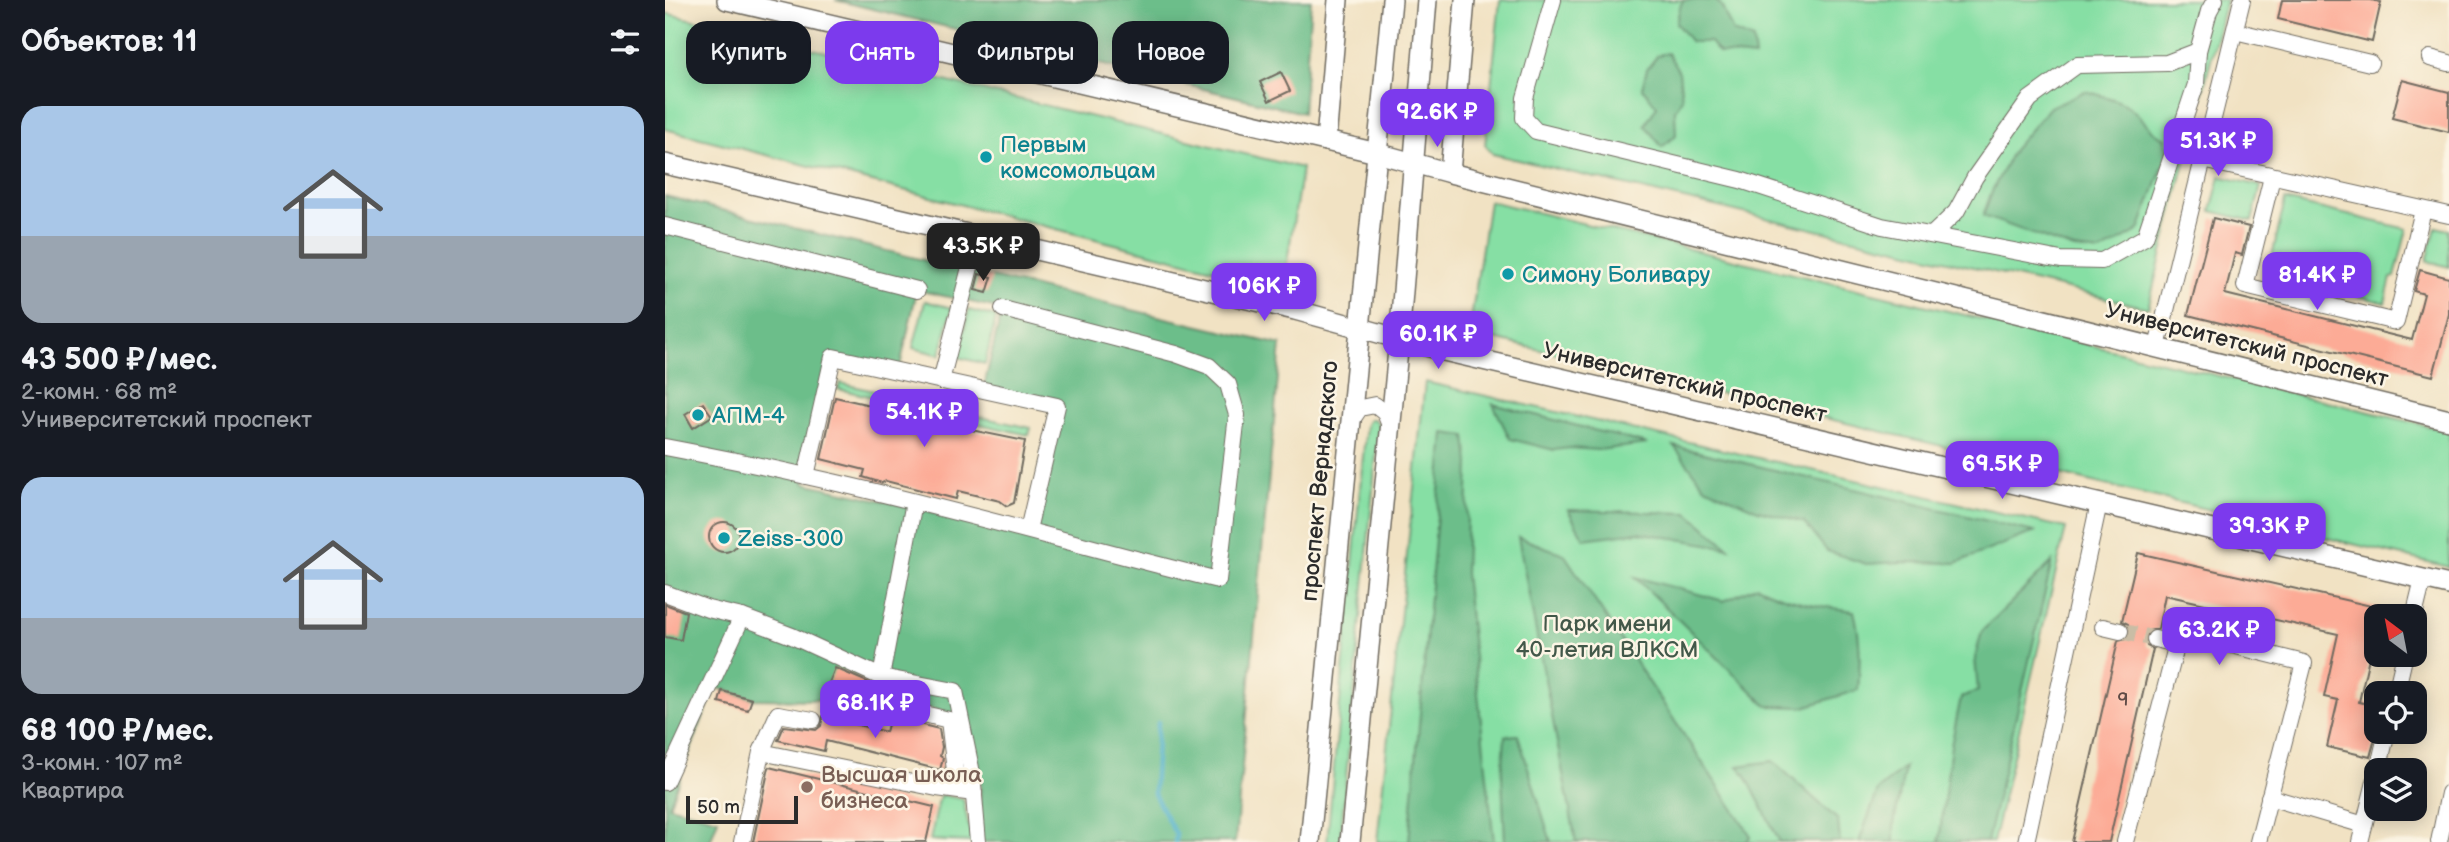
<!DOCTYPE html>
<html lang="ru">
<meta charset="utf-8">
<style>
:root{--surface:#171b24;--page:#20242c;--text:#f1f3f6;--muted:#9ea1a6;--accent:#7c3aed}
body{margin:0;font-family:"Balsamiq Sans",sans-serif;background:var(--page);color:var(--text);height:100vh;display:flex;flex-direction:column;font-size:26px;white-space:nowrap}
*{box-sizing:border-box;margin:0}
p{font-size:23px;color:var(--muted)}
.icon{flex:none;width:38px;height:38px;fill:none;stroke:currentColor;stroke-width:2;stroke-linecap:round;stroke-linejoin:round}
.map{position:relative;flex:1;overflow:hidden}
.sheet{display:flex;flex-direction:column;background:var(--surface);width:665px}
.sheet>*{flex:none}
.top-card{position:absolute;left:21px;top:21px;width:665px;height:63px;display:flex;gap:14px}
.needle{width:46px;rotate:328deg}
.buttons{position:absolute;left:1699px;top:604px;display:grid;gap:14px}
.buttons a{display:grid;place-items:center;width:63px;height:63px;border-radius:14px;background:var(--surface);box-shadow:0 4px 18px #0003;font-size:35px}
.scale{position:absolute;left:21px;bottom:18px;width:112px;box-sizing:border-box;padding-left:7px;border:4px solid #2b2b2b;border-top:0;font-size:19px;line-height:24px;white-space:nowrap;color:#2b2b2b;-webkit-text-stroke:5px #fcf5e5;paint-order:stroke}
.price{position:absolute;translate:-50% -60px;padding:0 16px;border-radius:14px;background:var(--accent);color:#fff;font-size:23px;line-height:46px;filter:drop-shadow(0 2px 4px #0008)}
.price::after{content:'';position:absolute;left:50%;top:42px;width:21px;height:16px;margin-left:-10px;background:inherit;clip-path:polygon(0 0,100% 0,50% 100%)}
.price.active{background:#222;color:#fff}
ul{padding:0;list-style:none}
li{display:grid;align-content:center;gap:14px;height:371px;padding:0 21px}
li span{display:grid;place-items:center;height:217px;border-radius:21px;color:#555}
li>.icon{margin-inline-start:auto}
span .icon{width:126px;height:126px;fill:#fffc;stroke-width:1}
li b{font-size:30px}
h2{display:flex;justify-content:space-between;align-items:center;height:84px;padding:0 21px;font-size:30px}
.chip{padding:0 24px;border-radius:21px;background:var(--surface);box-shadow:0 4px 18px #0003;font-size:24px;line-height:63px}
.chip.active{background:var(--accent);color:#fff}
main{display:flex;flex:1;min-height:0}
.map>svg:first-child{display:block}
.green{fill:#86dfa4;stroke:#588568;stroke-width:2}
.forest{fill:#6cbe8a;stroke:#4c745a;stroke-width:2;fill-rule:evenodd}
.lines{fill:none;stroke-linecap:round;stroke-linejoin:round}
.stream{stroke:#4aafc9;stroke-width:4.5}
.building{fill:#fcab96}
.minor-tunnel{stroke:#c9bda5;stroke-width:16;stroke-dasharray:16 8;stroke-linecap:butt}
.minor-casing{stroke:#706b60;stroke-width:18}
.major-casing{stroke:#706b60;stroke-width:22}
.minor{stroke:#fff;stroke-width:16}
.major{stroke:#fff;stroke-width:19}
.culture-dot{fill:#0f9aa8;stroke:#fcf5e5;stroke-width:2.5}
.education-dot{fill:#8d6e63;stroke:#fcf5e5;stroke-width:2.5}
.labels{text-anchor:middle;stroke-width:5;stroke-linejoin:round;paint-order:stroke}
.number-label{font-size:19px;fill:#5f4b46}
.culture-label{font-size:23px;fill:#0d838f;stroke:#fcf5e5;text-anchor:start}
.street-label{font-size:23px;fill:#2b2b2b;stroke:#fcf5e5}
.park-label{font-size:23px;fill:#425849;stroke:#fcf5e5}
.education-label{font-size:23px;fill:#785e54;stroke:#fcf5e5;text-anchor:start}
</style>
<main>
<section class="sheet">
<h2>Объектов: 11<svg class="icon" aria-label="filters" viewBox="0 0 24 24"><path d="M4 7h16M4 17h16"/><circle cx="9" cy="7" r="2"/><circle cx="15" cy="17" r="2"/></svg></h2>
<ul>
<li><span style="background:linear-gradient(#a9c7e8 60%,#9aa5b1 0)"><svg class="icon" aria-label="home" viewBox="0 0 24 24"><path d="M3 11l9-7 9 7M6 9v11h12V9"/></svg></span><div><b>43 500 ₽/мес.</b><p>2-комн. · 68 m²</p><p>Университетский проспект</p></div></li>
<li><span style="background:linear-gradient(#a9c7e8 65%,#9aa5b1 0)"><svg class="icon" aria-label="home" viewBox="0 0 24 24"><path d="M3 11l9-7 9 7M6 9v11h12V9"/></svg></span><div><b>68 100 ₽/мес.</b><p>3-комн. · 107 m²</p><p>Квартира</p></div></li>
</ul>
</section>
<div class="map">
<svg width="1784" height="842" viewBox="0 0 1784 842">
<rect width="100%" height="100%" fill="#fcf5e5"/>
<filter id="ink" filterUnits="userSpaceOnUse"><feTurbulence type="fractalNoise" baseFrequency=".0143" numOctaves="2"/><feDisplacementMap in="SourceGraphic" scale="14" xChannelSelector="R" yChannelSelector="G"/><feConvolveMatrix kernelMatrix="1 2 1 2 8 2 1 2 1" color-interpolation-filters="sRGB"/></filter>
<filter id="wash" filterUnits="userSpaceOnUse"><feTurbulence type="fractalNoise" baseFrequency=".00686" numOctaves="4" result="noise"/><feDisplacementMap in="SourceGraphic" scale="28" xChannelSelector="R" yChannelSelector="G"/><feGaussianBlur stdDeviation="1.57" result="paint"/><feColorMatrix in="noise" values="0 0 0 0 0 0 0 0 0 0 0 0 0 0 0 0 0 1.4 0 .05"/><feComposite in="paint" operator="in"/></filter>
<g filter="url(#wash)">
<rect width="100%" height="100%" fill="#f1e2c3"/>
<g class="green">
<polygon points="835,0 1561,0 1483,308 828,154 820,145"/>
<polygon points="0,13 637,168 618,287 0,129"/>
<polygon points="1555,176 1596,186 1587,221 1546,211"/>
<polygon points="1620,200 1742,229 1730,277 1726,278 1720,303 1613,275 1605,265"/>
<polygon points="824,201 1784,431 1784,567 804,333"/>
<polygon points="1771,227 1784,230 1784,267 1762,261"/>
<polygon points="260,301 287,308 275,355 248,348"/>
<polygon points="304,310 331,317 320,364 293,357"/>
<polygon points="760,382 1401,528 1328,842 712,842"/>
<polygon points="175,383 226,395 225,401 173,389"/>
<polygon points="311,416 366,428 364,435 310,423"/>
<polygon points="709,419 714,425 675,842 662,842 701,424 704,420"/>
<polygon points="275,795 298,799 307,842 265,840"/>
</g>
<g class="forest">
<polygon points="170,0 646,0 638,113"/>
<polygon points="1019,0 1050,0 1056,5 1068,32 1088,40 1090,57 1054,53 1045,42 1026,42 1011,23 1016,4"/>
<polygon points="1003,53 1014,72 1017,99 1010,110 1011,135 997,147 980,125 992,106 977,88 982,69 993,55"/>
<path d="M 1420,91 C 1433,95 1451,98 1463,106 C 1478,116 1483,131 1500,138 L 1503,153 L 1474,230 L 1436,252 L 1409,249 L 1318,216 L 1327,191 L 1348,150 L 1385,107 Z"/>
<path d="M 0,196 L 327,277 L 616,345 L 570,842 L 313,842 L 316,776 L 275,770 L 307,747 L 303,717 L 231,701 L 87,699 L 50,687 L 4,806 L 53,819 L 45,842 L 0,842 ZM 252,290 L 337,309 L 318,391 L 392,406 L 362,533 L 139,483 L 168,357 L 234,371 Z"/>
<polygon points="828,404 982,444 933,450 905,448 889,450 845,439"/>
<polygon points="779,433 801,436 804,463 800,573 829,842 744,842"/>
<polygon points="1009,446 1369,532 1291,563 1235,562 1201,564 1162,551 1139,522 1093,510 1040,487"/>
<polygon points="903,510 1023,513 1064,548 973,532 919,539"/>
<polygon points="853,537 899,554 1086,836 1081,842 911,842"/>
<polygon points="1387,562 1322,842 1274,842 1286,746 1296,697 1313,691 1310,658 1317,631"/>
<path d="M 970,577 L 1059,601 L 1092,586 C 1124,602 1154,606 1189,611 C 1196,638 1196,662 1193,690 L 1139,707 L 1102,706 Z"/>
<polygon points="853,735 886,842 840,842 837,777 840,736"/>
<polygon points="1108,761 1173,820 1175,842 1115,842 1080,774 1073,766"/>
<polygon points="1240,767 1229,824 1229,842 1194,842 1213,790"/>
</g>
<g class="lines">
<polyline class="stream" points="493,722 489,794 511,835 510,842"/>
</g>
<g id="blocks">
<g class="building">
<polygon points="1617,0 1706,0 1716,2 1707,42 1613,19"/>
<polygon points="616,72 625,91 604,101 595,82"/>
<polygon points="1737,80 1784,92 1784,132 1727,118"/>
<polygon points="1548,218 1584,227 1577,255 1570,253 1560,294 1747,340 1759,294 1749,291 1755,270 1784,278 1784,314 1768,376 1523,315"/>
<polygon points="314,274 327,277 322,293 310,290"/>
<polygon points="236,392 244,393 249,400 288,409 295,405 300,406 305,413 301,429 360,441 349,503 342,506 335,501 293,491 291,499 221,481 217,483 198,477 200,470 156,459 170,397 227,410 230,397"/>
<polygon points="38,403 47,416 28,428 20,414"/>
<circle cx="59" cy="537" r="15"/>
<polygon points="1473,553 1715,608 1694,702 1712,706 1712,731 1705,757 1662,747 1673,700 1659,697 1673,634 1500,595 1493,629 1483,631 1480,637 1482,646 1488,649 1444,842 1407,842 1453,641 1462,639 1465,633 1463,624 1457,621"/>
<polygon points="0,604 21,612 16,640 0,637"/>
<polygon points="170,668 207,684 202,698 164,683"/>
<polygon points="57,691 87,699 83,710 54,702"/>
<polygon points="158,716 221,732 225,717 274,729 277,747 275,756 278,758 275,770 161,741 159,751 113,740 119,726 151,730 156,726"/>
<polygon points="104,767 269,807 261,842 88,842"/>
</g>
</g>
</g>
<g filter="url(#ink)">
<use href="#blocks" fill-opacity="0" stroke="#706b60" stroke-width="2"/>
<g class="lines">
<polyline class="minor-tunnel" points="1455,631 1490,639"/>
<defs>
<g id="minor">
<polyline points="888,0 860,98 859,118 871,131 1075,180 1217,226 1396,260 1437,261 1480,237 1531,84 1533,51 1544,11 1550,0"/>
<polyline points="1570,31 1705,63"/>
<polyline points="1765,58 1784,63"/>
<polyline points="1538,160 1784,215"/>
<polyline points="1607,177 1580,286 1731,322 1758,210"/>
<polyline points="0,226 252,290"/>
<polyline points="1267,235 1291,212 1310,177 1365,99 1412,65 1502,63 1533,51"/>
<polyline points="1492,347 1577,0"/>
<polyline points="276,381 313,236"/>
<polyline points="686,421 695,408 710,405 720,413 726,428"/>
<path d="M 0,447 C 47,456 94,465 141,476 C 279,506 415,546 553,580 L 572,415 L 563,384 L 544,366 L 511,354 L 338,309"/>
<polyline points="141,476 168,357 392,406 363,530"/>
<polyline points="249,502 216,677 225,706 284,720 290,771 309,793"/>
<polyline points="0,593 43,609 77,617 127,636 216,677 290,691 307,773 313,842"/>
<polyline points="1749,616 1758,579"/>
<polyline points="1438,627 1455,631"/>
<polyline points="1490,639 1511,644"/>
<polyline points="1731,693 1740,654"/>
<polyline points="96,752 113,714 148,720"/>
<polyline points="1713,770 1722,732"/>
<polyline points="0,782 77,617"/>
<polyline points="1604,797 1699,825"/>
<polyline points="77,842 96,752 272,788 309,793"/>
<polyline points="1361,842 1434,503"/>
<polyline points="1460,842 1515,632 1639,663 1593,842"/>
<polyline points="1695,842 1712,774"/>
<polyline points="1774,842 1784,793"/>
</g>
<g id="major">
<polyline points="62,0 712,153 785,173 1784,420"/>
<polyline points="661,141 673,0"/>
<polyline points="0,164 630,310 779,351 1784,585"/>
<polyline points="785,173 800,0"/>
<polyline points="645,842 727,0"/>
<polyline points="685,842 734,340 762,0"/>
</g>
</defs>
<use href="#minor" class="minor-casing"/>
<use href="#major" class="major-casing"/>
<use href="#minor" class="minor"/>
<use href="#major" class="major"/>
</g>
</g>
<g class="culture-dot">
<circle cx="321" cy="157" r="7"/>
<circle cx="843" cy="274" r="7"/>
<circle cx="33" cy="415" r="7"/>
<circle cx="59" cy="538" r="7"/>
</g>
<circle class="education-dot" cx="142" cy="787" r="7"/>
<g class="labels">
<g class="number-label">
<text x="1458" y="706">9</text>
</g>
<g class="culture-label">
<text x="335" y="152">Первым<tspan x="335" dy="26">комсомольцам</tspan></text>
<text x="857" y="282">Симону Боливару</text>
<text x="47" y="423">АПМ-4</text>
<text x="73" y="546">Zeiss-300</text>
</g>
<g class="street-label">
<text transform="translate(1582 344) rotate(14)" y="8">Университетский проспект</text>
<text transform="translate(1020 382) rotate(13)" y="8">Университетский проспект</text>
<text transform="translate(654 481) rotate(-85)" y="8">проспект Вернадского</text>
</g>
<g class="park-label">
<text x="942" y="631">Парк имени<tspan x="942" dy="26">40-летия ВЛКСМ</tspan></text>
</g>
<g class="education-label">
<text x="156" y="782">Высшая школа<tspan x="156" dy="26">бизнеса</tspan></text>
</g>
</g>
</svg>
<div class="buttons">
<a><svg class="needle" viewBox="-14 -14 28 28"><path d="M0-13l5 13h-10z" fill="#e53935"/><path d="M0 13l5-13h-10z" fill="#9ea1a6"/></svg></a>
<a><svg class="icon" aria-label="locate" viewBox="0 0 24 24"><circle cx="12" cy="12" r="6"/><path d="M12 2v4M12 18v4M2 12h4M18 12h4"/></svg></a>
<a><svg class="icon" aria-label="layers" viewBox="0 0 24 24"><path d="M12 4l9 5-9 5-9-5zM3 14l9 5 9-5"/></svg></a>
</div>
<div class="scale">50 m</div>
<b class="price" style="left:772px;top:149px">92.6K ₽</b>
<b class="price" style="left:1553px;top:178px">51.3K ₽</b>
<b class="price active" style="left:318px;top:283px">43.5K ₽</b>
<b class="price" style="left:1652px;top:312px">81.4K ₽</b>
<b class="price" style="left:599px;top:323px">106K ₽</b>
<b class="price" style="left:773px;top:371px">60.1K ₽</b>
<b class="price" style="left:259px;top:449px">54.1K ₽</b>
<b class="price" style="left:1337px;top:501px">69.5K ₽</b>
<b class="price" style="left:1604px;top:563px">39.3K ₽</b>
<b class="price" style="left:1554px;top:667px">63.2K ₽</b>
<b class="price" style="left:210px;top:740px">68.1K ₽</b>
<div class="top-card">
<a class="chip">Купить</a>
<a class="chip active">Снять</a>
<a class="chip">Фильтры</a>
<a class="chip">Новое</a>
</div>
</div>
</main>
